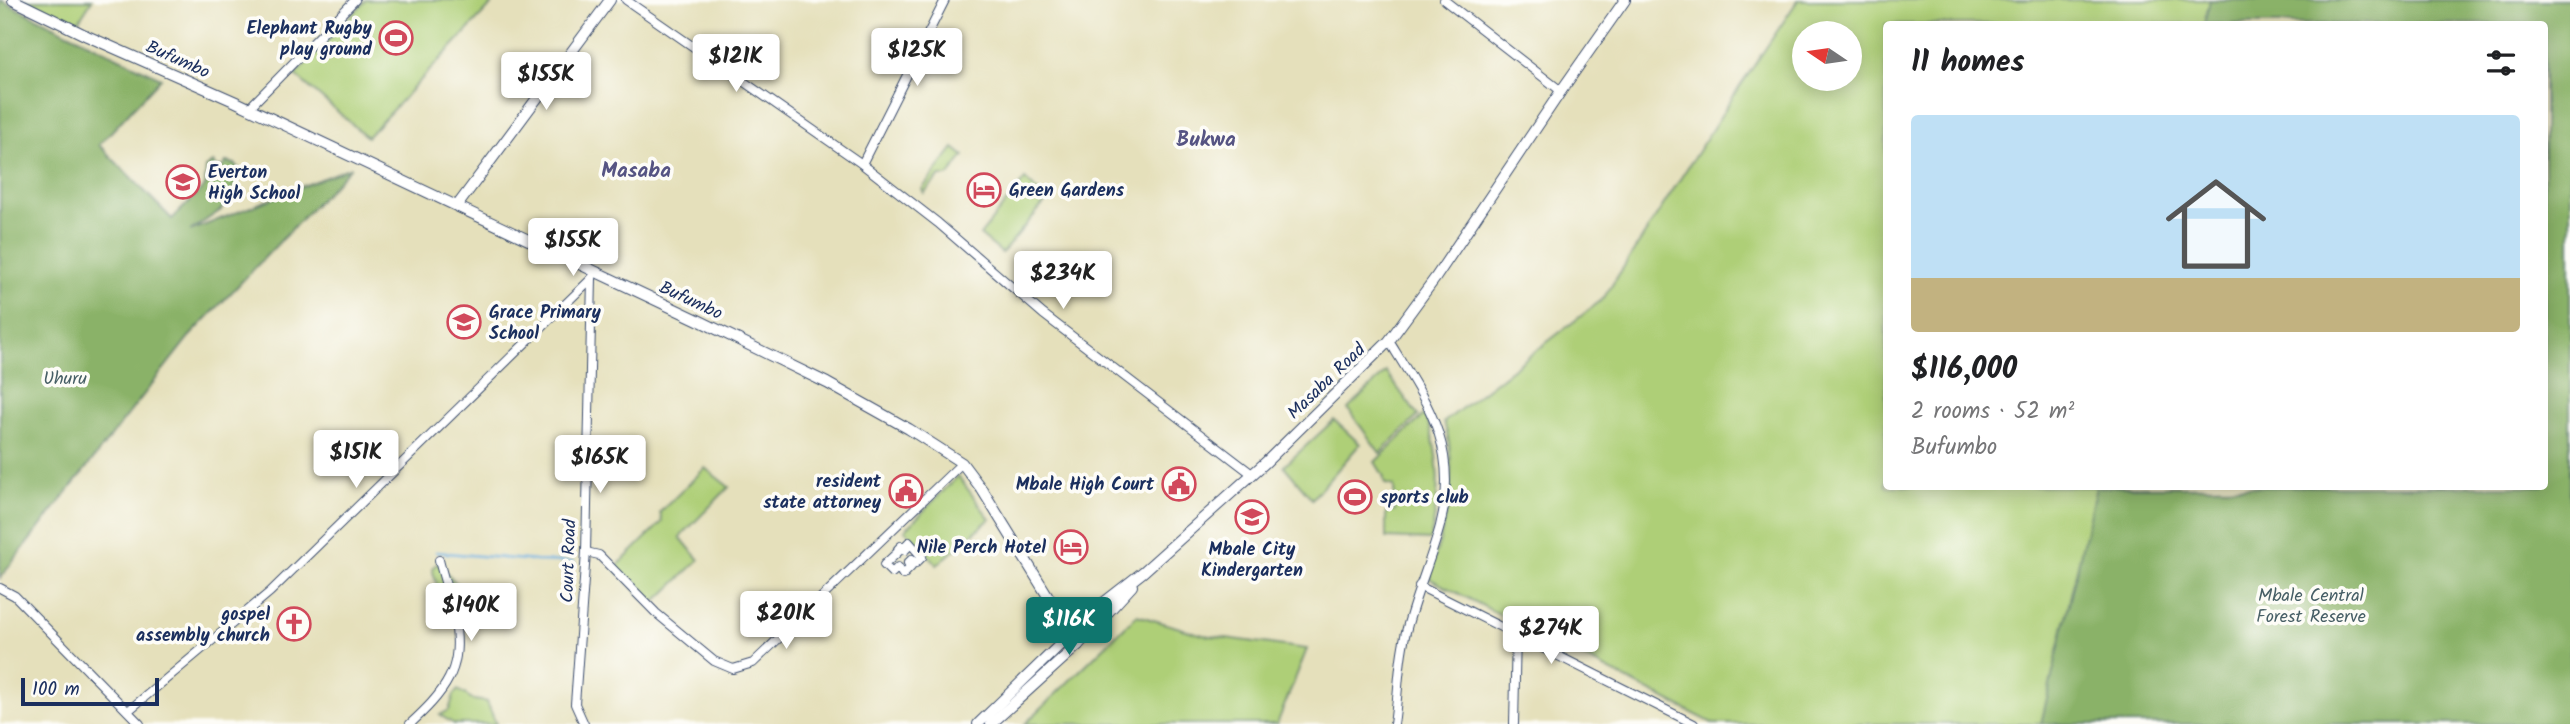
<!DOCTYPE html>
<meta charset="utf-8">
<style>
:root{--surface:#fff;--page:#f6f6f6;--text:#202124;--muted:#757577;--accent:#0f766e}
body{margin:0;font-family:Kalam,sans-serif;background:var(--page);color:var(--text);height:100vh;display:flex;flex-direction:column;font-size:26px;white-space:nowrap}
*{box-sizing:border-box;margin:0}
p{font-size:23px;color:var(--muted)}
.icon{flex:none;width:38px;height:38px;fill:none;stroke:currentColor;stroke-width:2;stroke-linecap:round;stroke-linejoin:round}
.map{position:relative;flex:1;overflow:hidden}
.sheet{position:absolute;left:1883px;top:21px;width:665px;height:469px;display:flex;flex-direction:column;background:var(--surface);border-radius:7px;box-shadow:0 4px 18px #0003}
.sheet>*{flex:none}
.needle{width:46px;rotate:283deg}
.fabs{position:absolute;left:1792px;top:21px;display:grid;gap:14px}
.fabs a{display:grid;place-items:center;width:70px;height:70px;border-radius:50%;background:var(--surface);box-shadow:0 4px 18px #0003;font-size:35px}
.scale{position:absolute;left:21px;bottom:18px;width:138px;box-sizing:border-box;padding-left:7px;border:4px solid #1b2f5e;border-top:0;font-size:19px;line-height:24px;white-space:nowrap;color:#1b2f5e;-webkit-text-stroke:5px #fdfcf7;paint-order:stroke}
.price{position:absolute;translate:-50% -60px;padding:0 16px;border-radius:7px;background:#fff;color:#222;font-size:23px;line-height:46px;filter:drop-shadow(0 2px 4px #0008)}
.price::after{content:'';position:absolute;left:50%;top:42px;width:21px;height:16px;margin-left:-10px;background:inherit;clip-path:polygon(0 0,100% 0,50% 100%)}
.price.active{background:var(--accent);color:#fff}
ul{padding:0;list-style:none}
li{display:grid;align-content:center;gap:14px;height:371px;padding:0 28px}
li span{display:grid;place-items:center;height:217px;border-radius:7px;color:#555}
li>.icon{margin-inline-start:auto}
span .icon{width:126px;height:126px;fill:#fffc;stroke-width:1}
li b{font-size:30px}
h2{display:flex;justify-content:space-between;align-items:center;height:84px;padding:0 28px;font-size:30px}
.map>svg:first-child{display:block}
.green{fill:#aecf77;stroke:#647f6a;stroke-width:2;fill-rule:evenodd}
.forest{fill:#8ab268;stroke:#527063;stroke-width:2}
.lines{fill:none;stroke-linecap:round;stroke-linejoin:round}
.stream{stroke:#69aedf;stroke-width:2.5}
.minor-casing{stroke:#394a6c;stroke-width:10}
.tertiary-casing{stroke:#394a6c;stroke-width:12}
.minor{stroke:#fff;stroke-width:8}
.tertiary{stroke:#fff;stroke-width:10}
.labels{text-anchor:middle;stroke-width:7;stroke-linejoin:round;paint-order:stroke}
.poi-label{font-size:18px;font-weight:bold;fill:#1b2f5e;stroke:#fdfcf7;text-anchor:end}
.street-label{font-size:18px;fill:#1b2f5e;stroke:#fdfcf7}
.park-label{font-size:18px;fill:#475f66;stroke:#fdfcf7}
.quarter-label{font-size:21px;font-weight:bold;fill:#565483;stroke:#fdfcf7}
</style>
<div class="map">
<svg width="2570" height="724" viewBox="0 0 2570 724">
<rect width="100%" height="100%" fill="#fdfcf7"/>
<filter id="ink" filterUnits="userSpaceOnUse"><feTurbulence type="fractalNoise" baseFrequency=".0143" numOctaves="2"/><feDisplacementMap in="SourceGraphic" scale="14" xChannelSelector="R" yChannelSelector="G"/><feConvolveMatrix kernelMatrix="1 2 1 2 8 2 1 2 1" color-interpolation-filters="sRGB"/></filter>
<filter id="wash" filterUnits="userSpaceOnUse"><feTurbulence type="fractalNoise" baseFrequency=".00686" numOctaves="4" result="noise"/><feDisplacementMap in="SourceGraphic" scale="28" xChannelSelector="R" yChannelSelector="G"/><feGaussianBlur stdDeviation="1.57" result="paint"/><feColorMatrix in="noise" values="0 0 0 0 0 0 0 0 0 0 0 0 0 0 0 0 0 1.4 0 .05"/><feComposite in="paint" operator="in"/></filter>
<g filter="url(#wash)">
<rect width="100%" height="100%" fill="#e5e0bb"/>
<g class="green">
<polygon points="25,0 92,0 76,25"/>
<polygon points="366,0 496,0 367,137 295,75"/>
<path d="M 1798,0 L 2348,0 L 2343,24 L 1886,24 L 1886,486 L 2231,487 L 2174,724 L 1714,724 L 1430,579 L 1430,572 C 1446,523 1460,473 1444,422 L 1603,299 L 1729,103 ZM 1804,33 L 1850,33 L 1850,79 L 1804,79 Z"/>
<polygon points="954,148 964,156 948,176 940,176 924,193 922,189"/>
<polygon points="1025,179 1047,200 1002,253 980,235"/>
<polygon points="1386,372 1418,416 1380,453 1348,409"/>
<path d="M 1425,414 C 1442,455 1440,497 1430,540 L 1386,538 L 1386,513 L 1395,511 L 1394,486 L 1385,484 L 1383,475 L 1375,462 Z"/>
<polygon points="1334,420 1360,444 1312,499 1284,466"/>
<polygon points="705,468 729,487 680,537 699,560 651,606 615,568 662,522 660,512"/>
<polygon points="958,476 990,519 937,565 905,530"/>
<polygon points="438,563 456,583 473,592 472,606 461,616 443,607 432,568"/>
<polygon points="1137,615 1203,635 1307,649 1277,724 1025,724"/>
<polygon points="458,690 474,700 487,702 496,724 454,724 440,715 449,710 454,695"/>
</g>
<g class="forest">
<polygon points="0,0 161,78 99,145 172,219 205,186 206,167 213,163 217,167 223,167 226,162 235,164 244,175 235,185 221,210 190,231 351,167 189,337 0,578"/>
<polygon points="2210,0 2570,0 2570,724 2041,724 2096,487 2544,486 2544,24 2204,24"/>
</g>
<g class="lines">
<polyline class="stream" points="436,552 536,561 574,562"/>
</g>
</g>
<g filter="url(#ink)">
<g class="lines">
<defs>
<g id="minor">
<polyline points="626,0 862,164 938,223 1043,314 1252,474"/>
<polyline points="1444,0 1561,91"/>
<polyline points="249,108 355,0"/>
<polyline points="862,164 945,0"/>
<path d="M 1389,341 C 1428,404 1460,448 1440,526 C 1431,560 1416,593 1407,628 C 1398,659 1399,692 1394,724"/>
<polyline points="586,552 599,555 656,613 714,661 733,669 753,663 962,463"/>
<polyline points="922,557 916,563 912,559 908,563 911,567 903,575 898,567 892,573 884,565 899,551 898,549 901,546 905,550 907,548 905,546 909,542 922,557"/>
<polyline points="1419,586 1694,724"/>
<polyline points="0,588 15,596 140,724"/>
<polyline points="128,711 270,592 592,278"/>
<path d="M 410,724 C 424,711 440,696 449,678 C 468,642 448,597 439,560"/>
<polyline points="584,724 575,704 586,552 592,278"/>
<polyline points="1514,724 1516,633"/>
</g>
<g id="tertiary">
<polyline points="13,0 87,36 236,102 698,320 827,383 909,429 962,463 983,491 1078,645"/>
<polyline points="457,206 610,0"/>
<polyline points="978,724 1102,604 1143,572 1266,462 1389,341 1436,277 1561,91 1625,0"/>
<polyline points="991,724 1078,645 1132,586"/>
</g>
</defs>
<use href="#minor" class="minor-casing"/>
<use href="#tertiary" class="tertiary-casing"/>
<use href="#minor" class="minor"/>
<use href="#tertiary" class="tertiary"/>
</g>
</g>
<defs>
<symbol id="stadium-ring" viewBox="-11 -11 22 22"><circle r="9.5" fill="#fdfcf7" stroke="#d1495b" stroke-width="1.5"/><path d="M0-5a6.5 5 0 1 0 0 10a6.5 5 0 1 0 0-10ZM-3.5-1.8h7v3.6h-7Z" fill="#d1495b"/></symbol>
<symbol id="school-ring" viewBox="-11 -11 22 22"><circle r="9.5" fill="#fdfcf7" stroke="#d1495b" stroke-width="1.5"/><path d="M0-5L7-2L0 1L-7-2ZM-4 1L0 2.5L4 1V4Q0 6-4 4Z" fill="#d1495b"/></symbol>
<symbol id="hotel-ring" viewBox="-11 -11 22 22"><circle r="9.5" fill="#fdfcf7" stroke="#d1495b" stroke-width="1.5"/><path d="M-6-4.5h1.5V1H6V5H4.5V3h-9V5H-6ZM-4 0a1.8 1.8 0 1 1 3.6 0ZM.5 0V-2.5h3Q6-2.5 6 0Z" fill="#d1495b"/></symbol>
<symbol id="civic-ring" viewBox="-11 -11 22 22"><circle r="9.5" fill="#fdfcf7" stroke="#d1495b" stroke-width="1.5"/><path d="M-.6-6.5H3V-4.5H.6V-3L4-1V1h2V6H-6V1h2V-1L-.6-3ZM-1.2 2.5V6h2.4V2.5Z" fill="#d1495b"/></symbol>
<symbol id="church-ring" viewBox="-11 -11 22 22"><circle r="9.5" fill="#fdfcf7" stroke="#d1495b" stroke-width="1.5"/><path d="M-1.2-6h2.4v3.5h3.3v2.4h-3.3V6h-2.4V-.1h-3.3v-2.4h3.3Z" fill="#d1495b"/></symbol>
</defs>
<g fill-rule="evenodd">
<use href="#stadium-ring" x="377" y="19" width="38" height="38"/>
<use href="#school-ring" x="164" y="163" width="38" height="38"/>
<use href="#hotel-ring" x="965" y="171" width="38" height="38"/>
<use href="#school-ring" x="445" y="303" width="38" height="38"/>
<use href="#civic-ring" x="1160" y="465" width="38" height="38"/>
<use href="#civic-ring" x="887" y="472" width="38" height="38"/>
<use href="#stadium-ring" x="1336" y="478" width="38" height="38"/>
<use href="#school-ring" x="1233" y="498" width="38" height="38"/>
<use href="#hotel-ring" x="1052" y="528" width="38" height="38"/>
<use href="#church-ring" x="275" y="605" width="38" height="38"/>
</g>
<g class="labels">
<g class="poi-label">
<text x="372" y="34">Elephant Rugby<tspan x="372" dy="21">play ground</tspan></text>
<text x="208" y="178" text-anchor="start">Everton<tspan x="208" dy="21">High School</tspan></text>
<text x="1009" y="196" text-anchor="start">Green Gardens</text>
<text x="489" y="318" text-anchor="start">Grace Primary<tspan x="489" dy="21">School</tspan></text>
<text x="881" y="487">resident<tspan x="881" dy="21">state attorney</tspan></text>
<text x="1154" y="490">Mbale High Court</text>
<text x="1380" y="503" text-anchor="start">sports club</text>
<text x="1046" y="553">Nile Perch Hotel</text>
<text x="1252" y="555" text-anchor="middle">Mbale City<tspan x="1252" dy="21">Kindergarten</tspan></text>
<text x="270" y="620">gospel<tspan x="270" dy="21">assembly church</tspan></text>
</g>
<g class="street-label">
<text transform="translate(178 59) rotate(24)" y="6">Bufumbo</text>
<text transform="translate(691 300) rotate(25)" y="6">Bufumbo</text>
<text transform="translate(1326 381) rotate(-44)" y="6">Masaba Road</text>
<text transform="translate(568 561) rotate(-88)" y="6">Court Road</text>
</g>
<g class="park-label">
<text x="65" y="384">Uhuru</text>
<text x="2311" y="601">Mbale Central<tspan x="2311" dy="21">Forest Reserve</tspan></text>
</g>
<g class="quarter-label">
<text x="1206" y="146">Bukwa</text>
<text x="636" y="177">Masaba</text>
</g>
</g>
</svg>
<div class="fabs">
<a><svg class="needle" viewBox="-14 -14 28 28"><path d="M0-13l5 13h-10z" fill="#e53935"/><path d="M0 13l5-13h-10z" fill="#757577"/></svg></a>
</div>
<div class="scale">100 m</div>
<b class="price" style="left:917px;top:88px">$125K</b>
<b class="price" style="left:736px;top:94px">$121K</b>
<b class="price" style="left:546px;top:112px">$155K</b>
<b class="price" style="left:573px;top:278px">$155K</b>
<b class="price" style="left:1063px;top:311px">$234K</b>
<b class="price" style="left:356px;top:490px">$151K</b>
<b class="price" style="left:600px;top:495px">$165K</b>
<b class="price" style="left:471px;top:643px">$140K</b>
<b class="price" style="left:786px;top:651px">$201K</b>
<b class="price active" style="left:1069px;top:657px">$116K</b>
<b class="price" style="left:1551px;top:666px">$274K</b>
<section class="sheet">
<h2>11 homes<svg class="icon" aria-label="filters" viewBox="0 0 24 24"><path d="M4 7h16M4 17h16"/><circle cx="9" cy="7" r="2"/><circle cx="15" cy="17" r="2"/></svg></h2>
<ul>
<li><span style="background:linear-gradient(#bfe0f5 75%,#c2b280 0)"><svg class="icon" aria-label="home" viewBox="0 0 24 24"><path d="M3 11l9-7 9 7M6 9v11h12V9"/></svg></span><div><b>$116,000</b><p>2 rooms · 52 m²</p><p>Bufumbo</p></div></li>
</ul>
</section>
</div>
